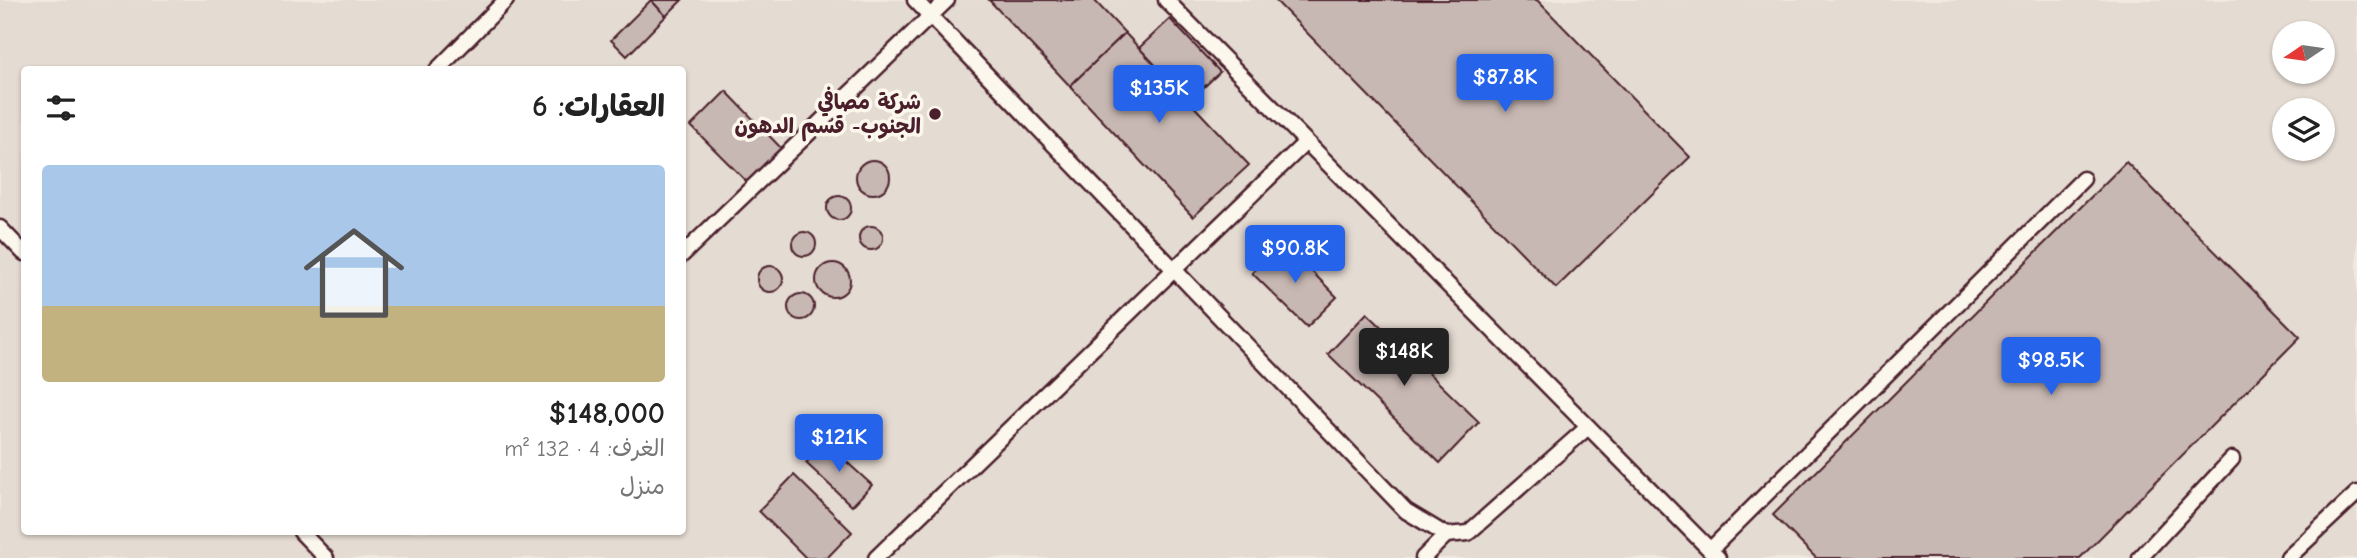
<!DOCTYPE html>
<html lang="ar">
<meta charset="utf-8">
<style>
:root{--surface:#fff;--page:#f6f6f6;--text:#222;--muted:#767676;--line:#e0e0e0;--accent:#2563eb}
body{margin:0;font-family:"Comic Neue","Playpen Sans Arabic",sans-serif;background:var(--page);color:var(--text);direction:rtl;height:100vh;display:flex;flex-direction:column;font-size:26px;white-space:nowrap}
*{box-sizing:border-box;margin:0}
p{font-size:23px;color:var(--muted)}
.icon{flex:none;width:38px;height:38px;fill:none;stroke:currentColor;stroke-width:2;stroke-linecap:round;stroke-linejoin:round}
.map{position:relative;flex:1;overflow:hidden;direction:ltr}
.panel{position:absolute;left:21px;top:66px;width:665px;height:469px;display:flex;flex-direction:column;background:var(--surface);border-radius:7px;box-shadow:0 2px 5px #0004;direction:rtl}
.panel>*{flex:none}
.needle{width:46px;rotate:257deg}
.controls{position:absolute;left:2272px;top:21px;display:grid;gap:14px}
.controls a{display:grid;place-items:center;width:63px;height:63px;border-radius:50%;background:var(--surface);box-shadow:0 2px 5px #0004;font-size:35px}
.price{position:absolute;translate:-50% -60px;padding:0 16px;border-radius:7px;background:var(--accent);color:#fff;font-size:23px;line-height:46px;filter:drop-shadow(0 2px 4px #0008)}
.price::after{content:'';position:absolute;left:50%;top:42px;width:21px;height:16px;margin-left:-10px;background:inherit;clip-path:polygon(0 0,100% 0,50% 100%)}
.price.active{background:#222;color:#fff}
ul{padding:0;list-style:none}
li{display:grid;align-content:center;gap:14px;height:371px;padding:0 21px}
li+li{border-top:2px solid var(--line)}
li span{display:grid;place-items:center;height:217px;border-radius:7px;color:#555}
li>.icon{margin-inline-start:auto}
span .icon{width:126px;height:126px;fill:#fffc;stroke-width:1}
li b{font-size:30px}
h2{display:flex;justify-content:space-between;align-items:center;height:84px;padding:0 21px;font-size:30px}
.map>svg:first-child{display:block}
.built{fill:#e4dbd2;fill-rule:evenodd}
.building{fill:#c8b8b3;stroke:#4a1f2b;stroke-width:2}
.lines{fill:none;stroke-linecap:round;stroke-linejoin:round}
.service-casing{stroke:#4a1f2b;stroke-width:19}
.service{stroke:#fbf7ec;stroke-width:14}
.poi-dot{fill:#4a1f2b;stroke:#fbf7ec;stroke-width:2.5}
.labels{text-anchor:middle;stroke-width:7;stroke-linejoin:round;paint-order:stroke}
.poi-label{font-size:21px;font-weight:bold;fill:#4a1f2b;stroke:#fbf7ec;text-anchor:end}
</style>
<div class="map">
<svg width="2357" height="558" viewBox="0 0 2357 558">
<rect width="100%" height="100%" fill="#f0eae0"/>
<filter id="ink" filterUnits="userSpaceOnUse"><feTurbulence type="fractalNoise" baseFrequency=".0143" numOctaves="2"/><feDisplacementMap in="SourceGraphic" scale="14" xChannelSelector="R" yChannelSelector="G"/><feConvolveMatrix kernelMatrix="1 2 1 2 8 2 1 2 1" color-interpolation-filters="sRGB"/></filter>
<g filter="url(#ink)">
<path class="built" d="M 0,0 L 2357,0 L 2357,558 L 0,558 ZM 2284,33 L 2322,33 L 2322,72 L 2284,72 ZM 24,70 L 682,70 L 682,532 L 24,532 ZM 2284,110 L 2322,110 L 2322,149 L 2284,149 Z"/>
<g class="building">
<polygon points="651,0 666,16 627,56 611,40"/>
<polygon points="651,0 682,0 666,16"/>
<polygon points="989,0 1094,0 1125,33 1070,86"/>
<polygon points="1275,0 1537,0 1690,157 1556,288"/>
<polygon points="1170,19 1220,72 1189,101 1139,48"/>
<polygon points="1125,33 1249,165 1193,217 1070,86"/>
<polygon points="726,91 781,148 747,182 691,126"/>
<circle cx="873" cy="177" r="17"/>
<polygon points="2126,162 2300,337 2080,558 1816,558 1773,515"/>
<circle cx="839" cy="208" r="12"/>
<circle cx="871" cy="238" r="12"/>
<circle cx="804" cy="244" r="12"/>
<polygon points="1283,242 1337,297 1307,327 1252,273"/>
<circle cx="833" cy="280" r="17"/>
<circle cx="770" cy="279" r="13"/>
<circle cx="801" cy="307" r="13"/>
<polygon points="1367,313 1479,422 1440,463 1328,354"/>
<polygon points="825,442 872,485 852,506 806,463"/>
<polygon points="794,475 852,532 827,558 806,558 759,511"/>
</g>
<g class="lines">
<defs>
<g id="service">
<polyline points="915,0 1406,511 1446,535 1468,533 1588,427"/>
<polyline points="1166,0 1718,558"/>
<polyline points="437,70 506,0"/>
<polyline points="0,228 24,253"/>
<polyline points="682,255 947,0"/>
<polyline points="301,532 326,558"/>
<polyline points="1710,550 2083,179"/>
<polyline points="876,558 1306,142"/>
<polyline points="1423,558 1446,535"/>
<polyline points="2140,558 2232,459"/>
<polyline points="2288,558 2357,493"/>
</g>
</defs>
<use href="#service" class="service-casing"/>
<use href="#service" class="service"/>
</g>
</g>
<circle class="poi-dot" cx="935" cy="114" r="7"/>
<g class="labels">
<g class="poi-label">
<text x="921" y="109">شركة مصافي<tspan x="921" dy="24">الجنوب- قسم الدهون</tspan></text>
</g>
</g>
</svg>
<div class="controls">
<a><svg class="needle" viewBox="-14 -14 28 28"><path d="M0-13l5 13h-10z" fill="#e53935"/><path d="M0 13l5-13h-10z" fill="#767676"/></svg></a>
<a><svg class="icon" aria-label="layers" viewBox="0 0 24 24"><path d="M12 4l9 5-9 5-9-5zM3 14l9 5 9-5"/></svg></a>
</div>
<b class="price" style="left:1505px;top:114px">$87.8K</b>
<b class="price" style="left:1159px;top:125px">$135K</b>
<b class="price" style="left:1295px;top:285px">$90.8K</b>
<b class="price active" style="left:1404px;top:388px">$148K</b>
<b class="price" style="left:2051px;top:397px">$98.5K</b>
<b class="price" style="left:839px;top:474px">$121K</b>
<section class="panel">
<h2>العقارات: 6<svg class="icon" aria-label="filters" viewBox="0 0 24 24"><path d="M4 7h16M4 17h16"/><circle cx="9" cy="7" r="2"/><circle cx="15" cy="17" r="2"/></svg></h2>
<ul>
<li><span style="background:linear-gradient(#a9c7e8 65%,#c2b280 0)"><svg class="icon" aria-label="home" viewBox="0 0 24 24"><path d="M3 11l9-7 9 7M6 9v11h12V9"/></svg></span><div><b>$148,000</b><p>الغرف: 4 · 132 m²</p><p>منزل</p></div></li>
</ul>
</section>
</div>
